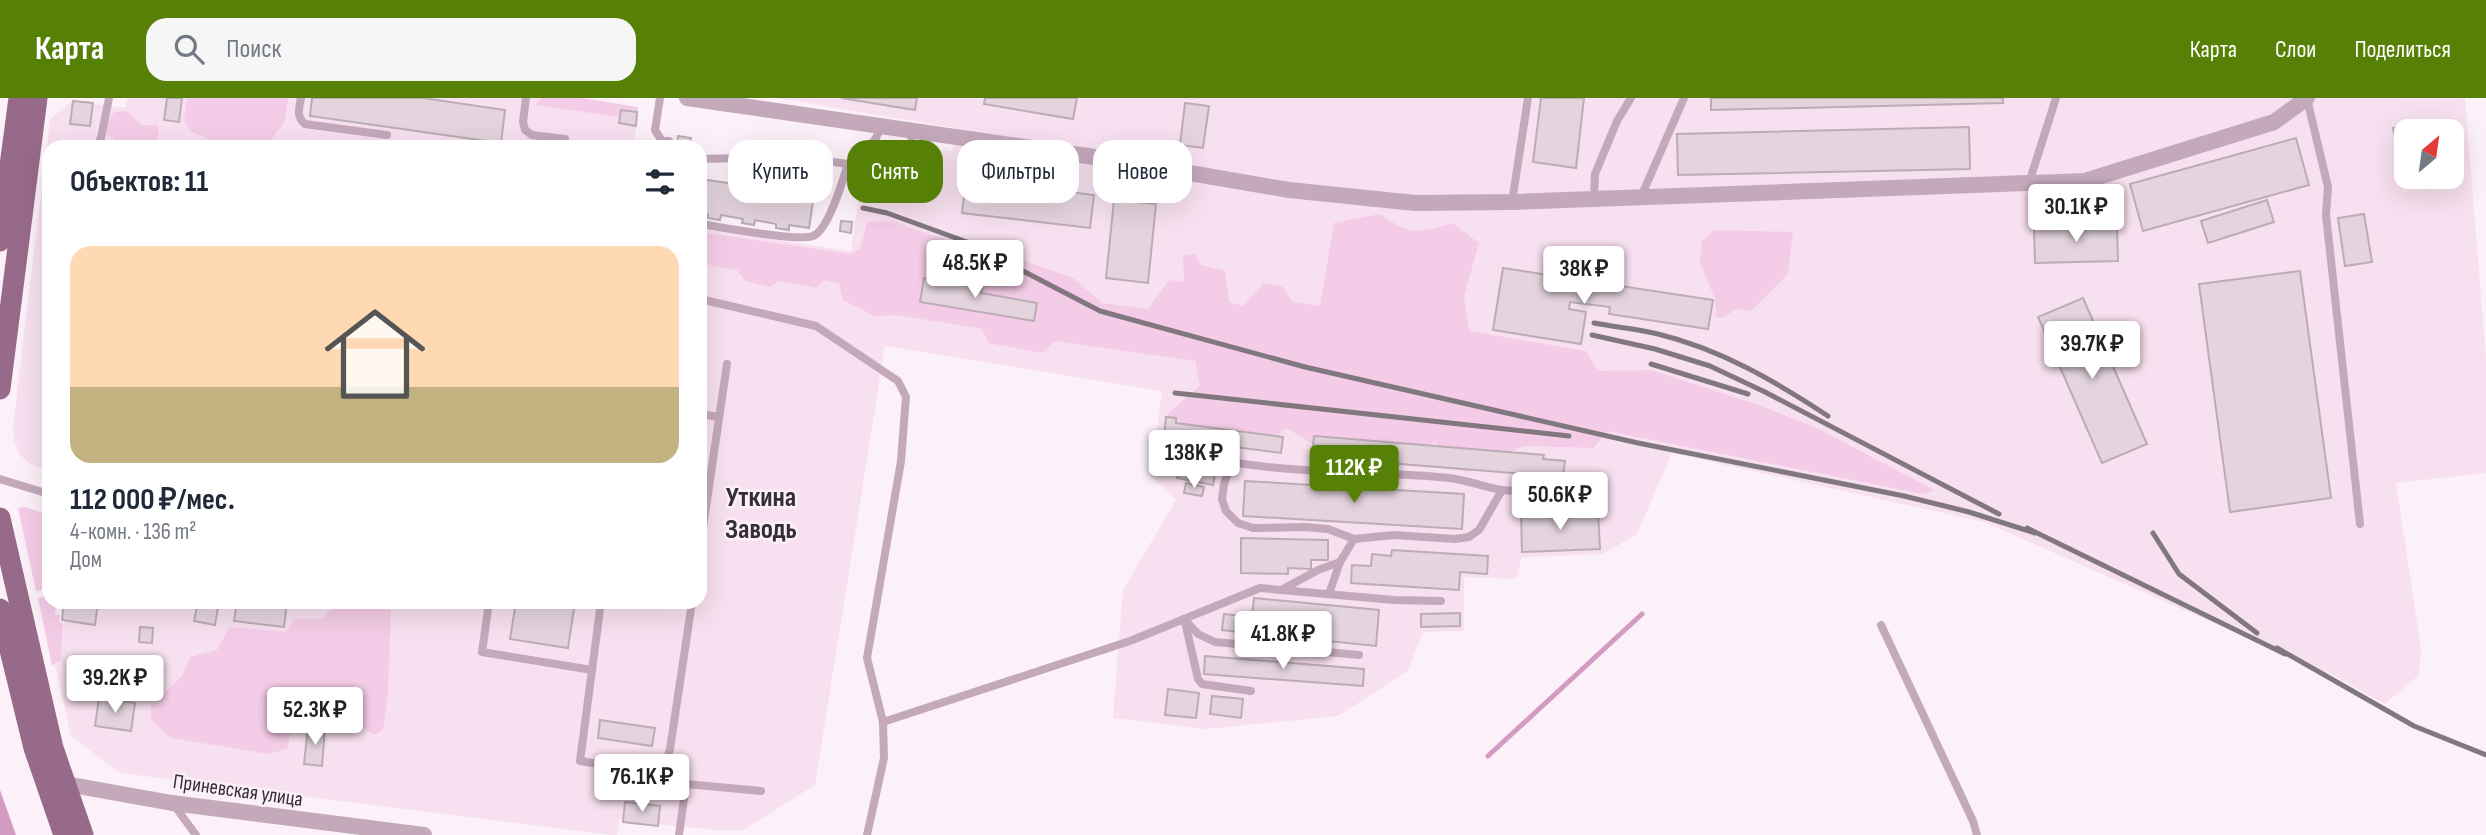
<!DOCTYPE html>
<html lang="ru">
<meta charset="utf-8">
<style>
:root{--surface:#fff;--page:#f6f6f7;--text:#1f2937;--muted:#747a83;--line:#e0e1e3;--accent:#578106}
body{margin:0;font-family:"Sofia Sans Condensed",sans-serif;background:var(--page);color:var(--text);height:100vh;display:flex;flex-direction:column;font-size:26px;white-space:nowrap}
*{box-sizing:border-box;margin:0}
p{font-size:23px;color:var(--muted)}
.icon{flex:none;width:38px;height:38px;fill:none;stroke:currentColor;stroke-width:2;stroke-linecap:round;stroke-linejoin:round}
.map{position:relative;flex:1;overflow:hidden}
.sheet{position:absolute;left:42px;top:42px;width:665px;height:469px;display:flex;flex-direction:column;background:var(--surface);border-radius:21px;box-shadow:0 7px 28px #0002}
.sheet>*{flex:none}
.banner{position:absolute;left:728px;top:42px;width:665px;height:63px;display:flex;gap:14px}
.needle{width:46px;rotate:29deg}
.fabs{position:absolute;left:2394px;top:21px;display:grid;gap:14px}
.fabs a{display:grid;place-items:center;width:70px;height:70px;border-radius:14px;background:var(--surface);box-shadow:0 7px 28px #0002;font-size:35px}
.price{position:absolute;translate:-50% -60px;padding:0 16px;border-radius:7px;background:#fff;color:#222;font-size:23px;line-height:46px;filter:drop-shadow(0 2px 4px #0008)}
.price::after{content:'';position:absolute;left:50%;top:42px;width:21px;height:16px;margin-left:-10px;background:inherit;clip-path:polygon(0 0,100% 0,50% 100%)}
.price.current{background:var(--accent);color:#fff}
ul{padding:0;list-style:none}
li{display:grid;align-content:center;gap:14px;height:371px;padding:0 28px}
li+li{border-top:2px solid var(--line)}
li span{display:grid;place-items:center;height:217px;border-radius:21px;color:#555}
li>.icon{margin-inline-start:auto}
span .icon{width:126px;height:126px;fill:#fffc;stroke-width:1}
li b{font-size:30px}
h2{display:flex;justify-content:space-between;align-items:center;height:84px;padding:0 28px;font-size:30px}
.tag{padding:0 24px;border-radius:21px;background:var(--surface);box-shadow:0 7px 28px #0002;font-size:24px;line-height:63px}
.tag.current{background:var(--accent);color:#fff}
header{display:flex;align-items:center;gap:42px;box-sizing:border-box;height:98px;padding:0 35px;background:var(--accent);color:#fff}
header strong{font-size:33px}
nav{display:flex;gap:38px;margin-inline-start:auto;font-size:24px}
.search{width:490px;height:63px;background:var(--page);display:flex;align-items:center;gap:18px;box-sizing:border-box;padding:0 24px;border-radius:21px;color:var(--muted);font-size:26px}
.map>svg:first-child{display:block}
.built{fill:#f7e0ef;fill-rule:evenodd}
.green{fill:#f5cce7}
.water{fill:#d49bc2}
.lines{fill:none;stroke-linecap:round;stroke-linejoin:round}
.stream{stroke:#d49bc2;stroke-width:5}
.building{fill:#e4d4de;stroke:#bbacb5;stroke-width:2}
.service{stroke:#c4a9bb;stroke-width:8}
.minor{stroke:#c4a9bb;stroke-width:16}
.primary{stroke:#986a89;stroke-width:21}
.rail{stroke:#80787e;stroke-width:5}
.labels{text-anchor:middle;stroke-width:5;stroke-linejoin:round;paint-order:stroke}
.street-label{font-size:21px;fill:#352f33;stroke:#fdf1f9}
.district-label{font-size:28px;font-weight:bold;fill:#352f33;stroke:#fdf1f9}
</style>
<header>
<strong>Карта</strong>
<div class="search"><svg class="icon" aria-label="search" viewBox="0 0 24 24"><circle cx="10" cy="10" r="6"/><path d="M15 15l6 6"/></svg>Поиск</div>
<nav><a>Карта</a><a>Слои</a><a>Поделиться</a></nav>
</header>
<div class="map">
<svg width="2486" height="737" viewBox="0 0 2486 737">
<rect width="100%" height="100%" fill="#fdf1f9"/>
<g class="built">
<polygon points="127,0 581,0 638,9 634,49 49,49 49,373 30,366 20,357 14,344 13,328 50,21 73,3 125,10"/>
<path d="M 777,0 L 2465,0 L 2486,261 L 2486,375 L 2396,385 L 2421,550 L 2419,577 L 2385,606 L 2336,579 L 1984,424 L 1672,355 L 1637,436 L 1603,456 L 1522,459 L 1516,481 L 1464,479 L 1464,533 L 1423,534 L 1408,573 L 1338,618 L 1206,631 L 1113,620 L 1123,492 L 1176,402 L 1151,379 L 1162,293 L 885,248 L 815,687 L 743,732 L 716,732 L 659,726 L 658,728 L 623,724 L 620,721 L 617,737 L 611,737 L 120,675 L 71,638 L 55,567 L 61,562 L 64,523 L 95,527 L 98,504 L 700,504 L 700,131 L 851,153 L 859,98 L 892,83 L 895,63 L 925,50 L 952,53 L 955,30 ZM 2406,33 L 2452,33 L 2452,79 L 2406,79 Z"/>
</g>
<g class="green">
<polygon points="187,0 288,0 285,23 266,49 223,47 190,33 184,22"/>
<polygon points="542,0 581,0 638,9 637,14 621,12 620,19 535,7"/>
<polygon points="127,13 142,27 157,27 159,35 153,49 116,49 114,40 107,37 107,25 114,14"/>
<path d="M 1380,116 C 1409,137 1418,136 1452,125 L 1479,145 L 1464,198 L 1469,233 L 1586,253 L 1598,273 L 1651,272 L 1759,307 L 1819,331 L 1934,392 L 1923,396 L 1607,333 L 1594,350 L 1524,348 L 1468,374 L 1445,369 L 1436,344 L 1413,356 L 1322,351 L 1286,330 L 1274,341 L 1188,342 L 1167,316 L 1200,288 L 1195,263 L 1055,243 L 1042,255 L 988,245 L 982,231 L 897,217 L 874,218 L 843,202 L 839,185 L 824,182 L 817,190 L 778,183 L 770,189 L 745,183 L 737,172 L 700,165 L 700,134 L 851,156 L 860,151 L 867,124 L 892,123 L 965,149 L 987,166 L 1005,156 L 1073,180 L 1102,205 L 1148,211 L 1169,182 L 1184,184 L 1183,158 L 1195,156 L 1201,167 L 1225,173 L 1229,204 L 1243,208 L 1264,185 L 1282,188 L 1293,204 L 1320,208 L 1334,125 Z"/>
<polygon points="1714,132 1793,134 1788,176 1751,213 1736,211 1723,220 1716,219 1715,201 1700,165 1702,143"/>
<polygon points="25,409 46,416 49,424 49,490 36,493 18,410"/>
<polygon points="49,498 49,504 56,504 55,516 60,517 59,524 63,525 61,562 52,568 38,500"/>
<polygon points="336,504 391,504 388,596 383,632 374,637 334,612 306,608 296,615 287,651 268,656 171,640 151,622 151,608 182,578 190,559 217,552 230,529 285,534 295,521 323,521"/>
</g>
<polygon class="water" points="0,692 16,737 0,737"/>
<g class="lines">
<polyline class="stream" points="1488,658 1642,516"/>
</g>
<g class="building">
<polygon points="167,0 182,0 179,24 164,22"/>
<polygon points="312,0 423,0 505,12 501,45 310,18"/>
<polygon points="841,0 917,0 915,12"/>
<polygon points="985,0 1077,0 1073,21 984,6"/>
<polygon points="1541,0 1584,0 1576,70 1533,64"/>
<polygon points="1711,0 2003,0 2003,5 1711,12"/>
<polygon points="73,3 93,5 90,28 70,26"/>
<polygon points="1185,5 1209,8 1203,50 1180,47"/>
<polygon points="621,12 637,14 636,28 619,25"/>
<polygon points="2429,22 2431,33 2406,33 2406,63 2401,65 2393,30"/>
<polygon points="1969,29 1970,71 1678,77 1677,36"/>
<polygon points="678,38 691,40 689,49 677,49"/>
<polygon points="2296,40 2309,87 2143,133 2130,86"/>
<polygon points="700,81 814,97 809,130 789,127 789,132 782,131 776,130 776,126 755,122 754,127 742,125 743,121 721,117 720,122 708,120 708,116 700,114"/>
<polygon points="966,81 1094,97 1090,130 962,115"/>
<polygon points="1114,102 1156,106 1148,185 1106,180"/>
<polygon points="2267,102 2274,124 2208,145 2201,123"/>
<polygon points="2364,116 2372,164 2345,168 2338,120"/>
<polygon points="841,123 852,124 851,135 840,133"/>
<polygon points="2117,128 2118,163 2035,165 2034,130"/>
<polygon points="1503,170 1713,202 1708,231 1609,216 1610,209 1570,204 1569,211 1586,214 1581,246 1493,232"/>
<polygon points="2300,173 2331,400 2230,414 2199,186"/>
<polygon points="924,180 982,189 981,195 1037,205 1034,223 920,204"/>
<polygon points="2083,200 2147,346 2102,365 2038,219"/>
<polygon points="1166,319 1176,320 1176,325 1283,339 1281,355 1164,340"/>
<polygon points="1314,338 1544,357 1543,361 1565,363 1563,379 1312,359"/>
<polygon points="1179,365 1216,371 1213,387 1177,380"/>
<polygon points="1245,383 1464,396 1462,431 1243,418"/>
<polygon points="1186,385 1204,389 1202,398 1184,395"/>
<polygon points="1598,414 1600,451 1522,454 1521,417"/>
<polygon points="1241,440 1328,442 1328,462 1311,462 1311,471 1288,470 1288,476 1241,475"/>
<polygon points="1392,452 1488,458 1487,476 1460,474 1459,492 1351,485 1352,467 1371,468 1372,456 1391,458"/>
<polygon points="1254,500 1379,512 1376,548 1222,532 1224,516 1252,519"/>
<polygon points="64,504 98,504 95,527 62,522"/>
<polygon points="198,504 219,504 215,527 194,523"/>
<polygon points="237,504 287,504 284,529 234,523"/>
<polygon points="516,504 575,504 568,550 510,541"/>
<polygon points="1460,515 1460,528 1421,529 1421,516"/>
<polygon points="140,529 153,530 152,545 139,544"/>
<polygon points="1205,558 1364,571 1363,588 1204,576"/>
<polygon points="1168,591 1199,595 1196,620 1165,617"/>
<polygon points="1212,598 1243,601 1241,620 1210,616"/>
<polygon points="99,600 135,605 131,633 95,628"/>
<polygon points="600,622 655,630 652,648 598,640"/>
<polygon points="308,630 325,631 322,668 304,666"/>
<polygon points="625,704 660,708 658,728 623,724"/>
</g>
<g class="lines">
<g class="service">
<path d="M 301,0 C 299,10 296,19 305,26 L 387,37"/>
<polyline points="526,0 523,24 525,32 532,37 565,41"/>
<polyline points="660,0 655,32 662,43 669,43"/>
<polyline points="2307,1 2328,89 2326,117 2360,426"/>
<polyline points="96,49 101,40 109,0"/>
<polyline points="700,61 739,60 756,56 774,56 848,66 861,59 876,40 881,28"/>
<polyline points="2029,85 2056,0"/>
<polyline points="903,92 913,33"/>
<polyline points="1641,99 1684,0"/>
<polyline points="1594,101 1595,76 1617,23 1631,0"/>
<polyline points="1512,104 1528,0"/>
<polyline points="49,122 49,129"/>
<path d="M 700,126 C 720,129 798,144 813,138 C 828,133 843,82 848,66"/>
<polyline points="700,201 816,228 898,283 906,299 901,363 867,560 883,624 884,660 867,737"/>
<polyline points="700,316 719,319"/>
<path d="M 1178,351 C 1265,379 1360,371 1449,380 C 1467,382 1484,389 1502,392 C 1530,395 1569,394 1598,389"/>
<polyline points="1232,363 1224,386 1222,401 1226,413 1238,425 1253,430 1305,429 1328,431 1354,441 1394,437 1455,441 1469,439 1479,432 1502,392"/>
<polyline points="0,381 49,396"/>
<polyline points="700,450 727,266"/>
<polyline points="1281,492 1318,472 1340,464"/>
<polyline points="1329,496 1340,464 1354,441"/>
<polyline points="489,504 482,554 592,572"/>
<polyline points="601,504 580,663 662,676 686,686 761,693"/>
<polyline points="1184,521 1198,536 1215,544 1359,557"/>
<polyline points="1185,524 1198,581 1202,586 1251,593"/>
<polyline points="1881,527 1973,723 1977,737"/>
<polyline points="883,624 1130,543 1260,490 1394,502 1441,503"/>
<polyline points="662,676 670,651 692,504"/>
<polyline points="174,707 196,737"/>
<polyline points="679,737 686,686"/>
</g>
<g class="minor">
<polyline points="687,0 1108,61 1289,92 1415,105 1512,104 2085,83 2274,24 2307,0"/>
<polyline points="57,688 66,686 172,705 424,737"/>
</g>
<g class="primary">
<polyline points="0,143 19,0"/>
<polyline points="0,291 37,0"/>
<polyline points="0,420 53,650 83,737"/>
<polyline points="0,511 34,650 64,737"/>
</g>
<g class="rail">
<polyline points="863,110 887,115 967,144 1100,213 1305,269 1638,345 1904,398 1969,414 2035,435"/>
<path d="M 1594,225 C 1615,229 1637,231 1658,236 C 1720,251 1775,283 1828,318"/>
<polyline points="1592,237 1655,251 1710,268 1765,294 1999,416"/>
<polyline points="1651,266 1748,296"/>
<polyline points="1175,295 1569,338"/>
<polyline points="2027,430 2285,556"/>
<polyline points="2153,435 2179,476 2257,535"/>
<polyline points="2277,550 2414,628 2486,657"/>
</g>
</g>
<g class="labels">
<g class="street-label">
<text transform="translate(238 692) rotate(8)" y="7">Приневская улица</text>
</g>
<g class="district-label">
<text x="761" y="408">Уткина<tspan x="761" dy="32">Заводь</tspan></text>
</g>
</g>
</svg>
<div class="fabs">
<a><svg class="needle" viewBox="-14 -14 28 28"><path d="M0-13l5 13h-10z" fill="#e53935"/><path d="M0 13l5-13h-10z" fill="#747a83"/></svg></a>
</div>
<b class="price" style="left:2076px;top:146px">30.1K ₽</b>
<b class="price" style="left:975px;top:202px">48.5K ₽</b>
<b class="price" style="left:1584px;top:208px">38K ₽</b>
<b class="price" style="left:2092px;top:283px">39.7K ₽</b>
<b class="price" style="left:1194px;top:392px">138K ₽</b>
<b class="price current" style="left:1354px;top:407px">112K ₽</b>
<b class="price" style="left:1560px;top:434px">50.6K ₽</b>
<b class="price" style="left:1283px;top:573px">41.8K ₽</b>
<b class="price" style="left:115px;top:617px">39.2K ₽</b>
<b class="price" style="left:315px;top:649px">52.3K ₽</b>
<b class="price" style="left:642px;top:716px">76.1K ₽</b>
<div class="banner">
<a class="tag">Купить</a>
<a class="tag current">Снять</a>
<a class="tag">Фильтры</a>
<a class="tag">Новое</a>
</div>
<section class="sheet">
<h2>Объектов: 11<svg class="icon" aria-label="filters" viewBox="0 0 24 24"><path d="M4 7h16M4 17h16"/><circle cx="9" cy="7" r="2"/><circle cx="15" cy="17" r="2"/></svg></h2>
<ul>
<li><span style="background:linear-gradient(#ffd9b3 65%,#c2b280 0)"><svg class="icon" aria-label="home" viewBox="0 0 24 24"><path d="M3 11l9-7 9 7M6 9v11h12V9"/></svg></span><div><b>112 000 ₽/мес.</b><p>4-комн. · 136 m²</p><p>Дом</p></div></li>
</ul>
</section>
</div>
